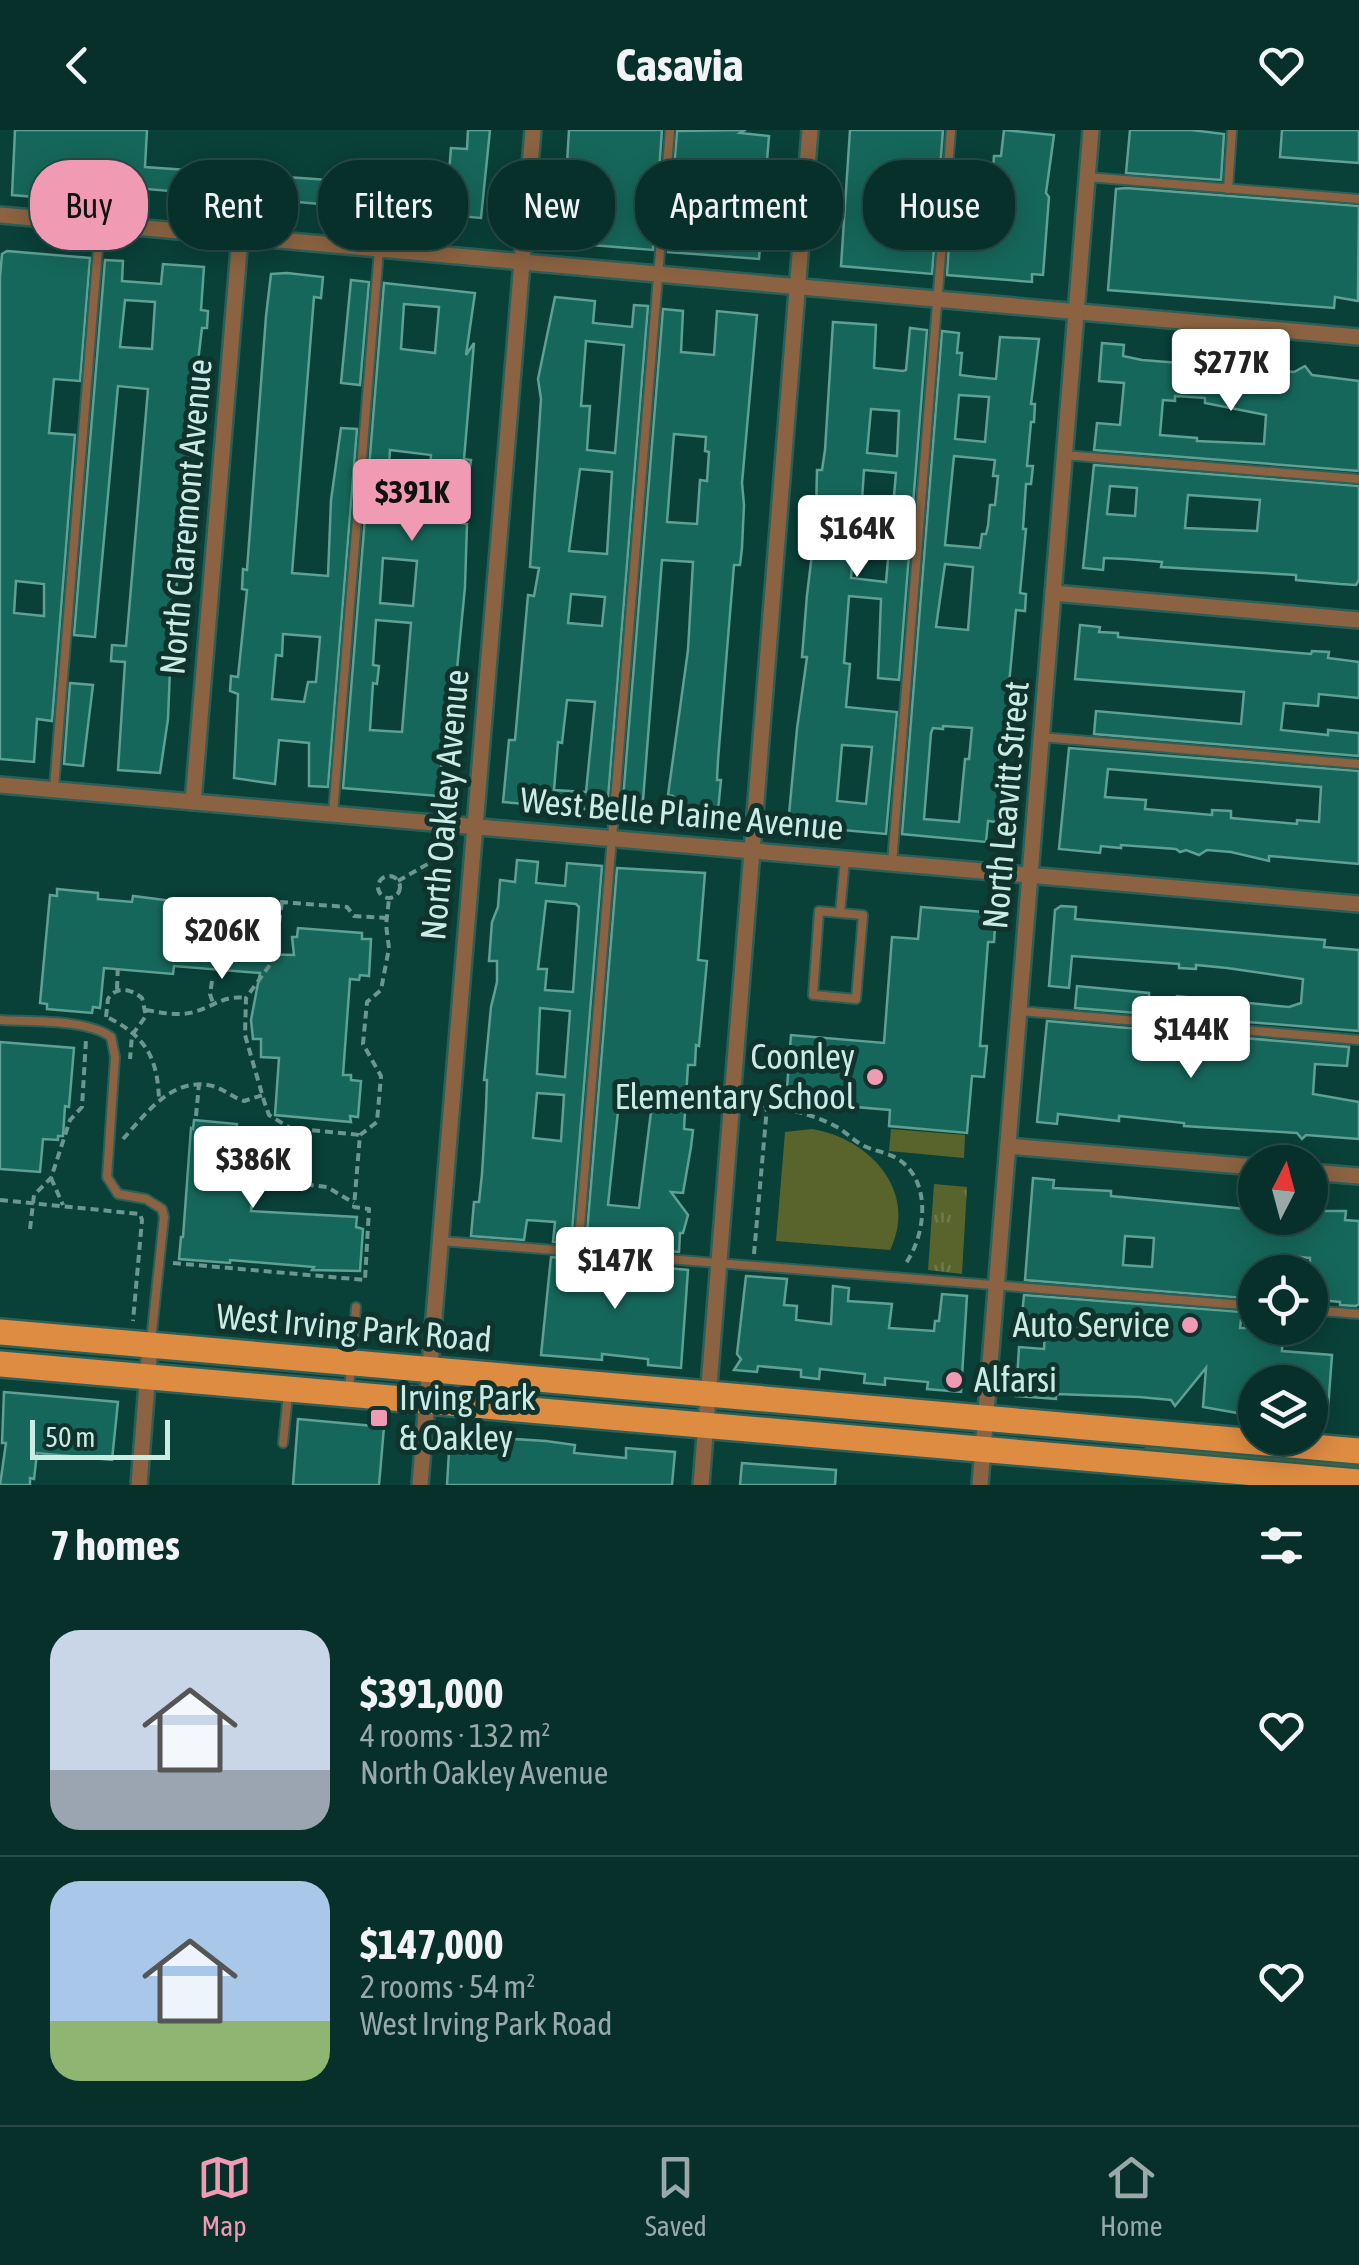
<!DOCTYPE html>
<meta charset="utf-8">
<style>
:root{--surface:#07302a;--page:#153c36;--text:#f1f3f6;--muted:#98a9a8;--line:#284b47;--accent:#f09ab4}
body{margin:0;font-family:"Asap Condensed",sans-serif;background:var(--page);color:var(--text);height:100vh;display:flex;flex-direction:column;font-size:38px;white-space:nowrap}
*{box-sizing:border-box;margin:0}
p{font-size:32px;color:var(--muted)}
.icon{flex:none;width:55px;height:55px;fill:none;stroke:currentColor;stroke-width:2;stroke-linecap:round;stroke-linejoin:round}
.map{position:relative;height:1355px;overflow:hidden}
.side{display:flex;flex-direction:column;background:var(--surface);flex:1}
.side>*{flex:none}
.hud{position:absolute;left:30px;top:30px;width:1300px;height:90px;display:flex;gap:20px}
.needle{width:65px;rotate:6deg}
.controls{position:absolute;left:1238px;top:1015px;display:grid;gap:20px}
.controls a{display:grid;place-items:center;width:90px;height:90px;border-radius:50%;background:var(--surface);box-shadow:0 5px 25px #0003,0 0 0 2px var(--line);font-size:50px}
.scale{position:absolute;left:30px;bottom:25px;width:140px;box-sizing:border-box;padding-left:10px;border:5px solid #cbece4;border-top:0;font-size:28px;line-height:35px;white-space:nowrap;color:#cbece4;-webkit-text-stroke:8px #10332d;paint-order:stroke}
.price{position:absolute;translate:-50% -85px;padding:0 22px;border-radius:10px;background:#fff;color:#222;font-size:32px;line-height:65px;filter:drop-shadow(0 2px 5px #0008)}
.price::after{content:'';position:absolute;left:50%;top:60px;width:30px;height:22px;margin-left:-15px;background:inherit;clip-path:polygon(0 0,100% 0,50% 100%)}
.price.current{background:var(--accent);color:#111}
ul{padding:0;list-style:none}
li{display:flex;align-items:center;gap:30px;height:250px;padding:0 50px}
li+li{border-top:2px solid var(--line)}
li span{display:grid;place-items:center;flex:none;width:280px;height:200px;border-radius:30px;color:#555}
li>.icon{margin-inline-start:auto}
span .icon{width:120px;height:120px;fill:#fffc;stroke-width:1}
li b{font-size:42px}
h2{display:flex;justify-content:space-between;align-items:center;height:120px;padding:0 50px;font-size:42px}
.chip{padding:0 35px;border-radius:40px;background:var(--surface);box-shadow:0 5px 25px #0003,0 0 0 2px var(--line);font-size:35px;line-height:90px}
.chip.current{background:var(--accent);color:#111}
header{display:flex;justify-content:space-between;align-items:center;height:130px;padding:0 50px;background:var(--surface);font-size:45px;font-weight:700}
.tab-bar{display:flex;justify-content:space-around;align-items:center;height:140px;border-top:2px solid var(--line);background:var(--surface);font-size:28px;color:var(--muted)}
.tab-bar a{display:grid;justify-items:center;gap:5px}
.tab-bar .current{color:var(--accent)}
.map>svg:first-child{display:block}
.green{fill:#58642b}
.park{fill:url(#park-tufts)}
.building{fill:#16675b;stroke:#5ea093;stroke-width:2.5;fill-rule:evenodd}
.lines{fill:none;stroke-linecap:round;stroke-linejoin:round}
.service-casing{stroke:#2c5f57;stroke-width:12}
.minor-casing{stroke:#2c5f57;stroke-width:20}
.primary-casing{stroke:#2c5f57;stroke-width:30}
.path{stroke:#6b978f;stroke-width:4;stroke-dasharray:8 5;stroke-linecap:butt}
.service{stroke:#8b6342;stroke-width:8}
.minor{stroke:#8b6342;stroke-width:15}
.primary{stroke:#de8c42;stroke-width:25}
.poi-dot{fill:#f09ab4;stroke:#10332d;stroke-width:4}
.labels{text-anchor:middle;stroke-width:10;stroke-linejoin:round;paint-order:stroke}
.street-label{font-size:35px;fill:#cbece4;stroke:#10332d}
.poi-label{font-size:35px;fill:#cbece4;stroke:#10332d;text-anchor:end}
</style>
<header><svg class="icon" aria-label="back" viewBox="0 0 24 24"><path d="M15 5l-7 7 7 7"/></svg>Casavia<svg class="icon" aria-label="heart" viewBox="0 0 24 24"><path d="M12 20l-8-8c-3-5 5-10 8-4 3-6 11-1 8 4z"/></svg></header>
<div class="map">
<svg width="1359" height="1355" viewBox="0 0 1359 1355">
<defs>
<pattern id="park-tufts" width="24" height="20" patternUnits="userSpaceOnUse" patternTransform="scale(2.5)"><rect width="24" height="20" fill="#58642b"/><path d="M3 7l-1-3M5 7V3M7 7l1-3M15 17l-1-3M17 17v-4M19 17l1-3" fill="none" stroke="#6f7a4a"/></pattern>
</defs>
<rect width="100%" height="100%" fill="#094038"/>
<g class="green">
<path d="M 812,999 C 868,1008 919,1060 890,1120 L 776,1111 L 785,1002 Z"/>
<polygon points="891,999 965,1005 964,1028 889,1021"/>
<polygon points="1176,1315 1359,1332 1359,1341 1144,1324 1145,1316"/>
</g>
<polygon class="park" points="934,1054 967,1057 962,1144 928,1140"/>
<g class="building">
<polygon points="15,0 147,0 145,37 358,52 447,66 451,18 467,19 468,0 490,0 481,88 147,59 130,75 12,65"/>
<polygon points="569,0 662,0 657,69 651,69 648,98 654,98 653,120 554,112 559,66 565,66"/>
<polygon points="745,0 740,3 769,6 759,129 668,122 669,104 688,106 695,105 696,101 704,102 706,69 672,66 677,1"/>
<path d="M 850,0 L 943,0 L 932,144 L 841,136 ZM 894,37 L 922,39 L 920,70 L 891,67 Z"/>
<polygon points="1004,0 1054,5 1046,63 1049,67 1043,145 1032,144 1032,152 947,145 950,100 999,104 1003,71 953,70 955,48 992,50 994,26 1001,26"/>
<polygon points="1130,0 1191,0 1224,4 1221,50 1126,43"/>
<polygon points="1282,0 1359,0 1359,33 1280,27"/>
<polygon points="1126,58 1359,76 1358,171 1335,167 1334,178 1108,160 1116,59"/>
<path d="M 7,121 L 90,128 L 80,251 L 54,249 L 49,303 L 75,305 L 52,591 L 37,589 L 34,632 L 0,629 L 0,147 L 2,124 ZM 16,451 L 44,454 L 44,486 L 14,483 Z"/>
<path d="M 105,130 L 123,131 L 122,151 L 161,154 L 163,134 L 204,137 L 201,180 L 208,181 L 207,198 L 202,198 L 197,240 L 171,515 L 168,589 L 160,643 L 118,640 L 125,532 L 111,531 L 112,515 L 126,516 L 148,259 L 118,256 L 95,507 L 74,505 ZM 125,170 L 155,172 L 152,219 L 120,217 Z"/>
<path d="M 287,143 L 323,147 L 321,168 L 314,167 L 292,443 L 328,446 L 331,370 L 341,298 L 357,299 L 328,657 L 309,656 L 309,613 L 279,610 L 275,654 L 234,648 L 238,564 L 230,561 L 231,546 L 238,547 L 247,460 L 242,459 L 243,439 L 247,440 L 266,186 L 271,144 ZM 283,504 L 320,507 L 316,552 L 308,552 L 304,572 L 272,569 L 276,525 L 282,526 Z"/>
<polygon points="351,150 369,152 360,255 341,253"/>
<path d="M 384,153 L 475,163 L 466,225 L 474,213 L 464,329 L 471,330 L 461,393 L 467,394 L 465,457 L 457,539 L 452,539 L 449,584 L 453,584 L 452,603 L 445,602 L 438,666 L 343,658 ZM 404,174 L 439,177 L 435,223 L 401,219 ZM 390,320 L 431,325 L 427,370 L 387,367 ZM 383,428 L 417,431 L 413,476 L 380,473 ZM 376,490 L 411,493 L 402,602 L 370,600 L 373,553 L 377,554 L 379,536 L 373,535 Z"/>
<path d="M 555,167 L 595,171 L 593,193 L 632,197 L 634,175 L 648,176 L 607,681 L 503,672 L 509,610 L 515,610 L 528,465 L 534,466 L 539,438 L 530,437 L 541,269 L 538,249 ZM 586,211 L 624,215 L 615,323 L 587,320 L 590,276 L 581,276 ZM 580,339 L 612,342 L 607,424 L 569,421 ZM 571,464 L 605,467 L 602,496 L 568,493 ZM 567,570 L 595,572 L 586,662 L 554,660 L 558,612 L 562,613 Z"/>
<path d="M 663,179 L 683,181 L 681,222 L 714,225 L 717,181 L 757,185 L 742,353 L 744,375 L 742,418 L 740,435 L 734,435 L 718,630 L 717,650 L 721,650 L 717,691 L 672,687 L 673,666 L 668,665 L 688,520 L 693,432 L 662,430 L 642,683 L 622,681 ZM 674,304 L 706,307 L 705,321 L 709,322 L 707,351 L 700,350 L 697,394 L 667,392 Z"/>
<path d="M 833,192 L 876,195 L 874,238 L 903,241 L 906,240 L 910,198 L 927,200 L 899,550 L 878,548 L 881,469 L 849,466 L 844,533 L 850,534 L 846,577 L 897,582 L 886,704 L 788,695 L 797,599 L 807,527 L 802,527 L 807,465 L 812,424 L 815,424 L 817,340 L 822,340 L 825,320 ZM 871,279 L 899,281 L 897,326 L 867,323 ZM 864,340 L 896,343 L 892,388 L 861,385 ZM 855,404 L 883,407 L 883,417 L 889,418 L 886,452 L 851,448 ZM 842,615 L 872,617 L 866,674 L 837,671 Z"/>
<path d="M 942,201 L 959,203 L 957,223 L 962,223 L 960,245 L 976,247 L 996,249 L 1000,207 L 1039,209 L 1031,274 L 1035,274 L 1034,292 L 1031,292 L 1027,336 L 1033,336 L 1031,354 L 1026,354 L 1023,399 L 1026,399 L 1020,463 L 1026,464 L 1025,481 L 1016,480 L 996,692 L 988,691 L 986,712 L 902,704 ZM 959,265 L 989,267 L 985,312 L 955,309 ZM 954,326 L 995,330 L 993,346 L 998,346 L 995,375 L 990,375 L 988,396 L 986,404 L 982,404 L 980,418 L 945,415 ZM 945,434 L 973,437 L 968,500 L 936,497 ZM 943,596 L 972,598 L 969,629 L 965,629 L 959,692 L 924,689 L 931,603 L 933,598 L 943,599 Z"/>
<path d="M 1102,213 L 1124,215 L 1123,226 L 1142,230 L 1294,242 L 1305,236 L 1312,245 L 1359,251 L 1359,341 L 1094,320 L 1097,293 L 1120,295 L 1124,253 L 1099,251 ZM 1175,266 L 1205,268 L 1205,273 L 1266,285 L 1264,314 L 1197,311 L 1197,308 L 1160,305 L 1163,270 L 1175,271 Z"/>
<path d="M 1094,335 L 1359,356 L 1359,450 L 1356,455 L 1340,454 L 1296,450 L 1296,445 L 1161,437 L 1162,432 L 1126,429 L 1104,428 L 1103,440 L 1083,438 ZM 1110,356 L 1137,358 L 1135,386 L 1107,384 ZM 1188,365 L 1260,370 L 1257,401 L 1185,398 Z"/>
<polygon points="1080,495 1100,497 1099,502 1118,503 1118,507 1311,524 1312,521 1329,522 1328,528 1359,532 1359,568 1319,564 1318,576 1284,573 1281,600 1328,605 1328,600 1359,603 1359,626 1094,604 1096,581 1241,594 1244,562 1075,549"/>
<polygon points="70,553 93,555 83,636 64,634"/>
<path d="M 1069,618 L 1359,641 L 1359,734 L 1269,726 L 1269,731 L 1231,722 L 1207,720 L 1199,725 L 1186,720 L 1180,722 L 1176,719 L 1121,715 L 1121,718 L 1101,716 L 1100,723 L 1059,719 ZM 1108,639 L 1321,657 L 1319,692 L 1297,690 L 1297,694 L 1231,688 L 1231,681 L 1212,680 L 1212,685 L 1145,679 L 1146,670 L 1105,667 Z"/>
<path d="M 517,730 L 538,732 L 536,753 L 565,756 L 567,733 L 602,736 L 571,1114 L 553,1112 L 555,1092 L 527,1090 L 524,1110 L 471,1106 L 474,1072 L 479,1072 L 482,1044 L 486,978 L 487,950 L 484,950 L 491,877 L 497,852 L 497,831 L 489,831 L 492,792 L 498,777 L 500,750 L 515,752 ZM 546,771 L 576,774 L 579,777 L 573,862 L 545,860 L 547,839 L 538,839 ZM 540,878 L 570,881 L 565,947 L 537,944 ZM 537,963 L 564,965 L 561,1011 L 533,1008 Z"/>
<path d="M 617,738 L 705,743 L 698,830 L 707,831 L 699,916 L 696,915 L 695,935 L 688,935 L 684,999 L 693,1000 L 691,1017 L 683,1063 L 671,1062 L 688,1085 L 683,1103 L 680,1103 L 679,1122 L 586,1115 ZM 619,972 L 652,974 L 639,1078 L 608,1075 Z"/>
<polygon points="57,759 98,763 98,769 132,772 133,766 243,780 242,796 263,797 260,824 294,825 292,807 297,807 298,798 362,803 362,809 371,809 369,846 360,845 359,850 350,849 343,945 351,945 351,950 361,951 358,987 350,986 351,992 275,985 279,928 261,927 261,909 253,909 251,890 260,843 174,836 173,844 104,838 100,878 93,877 92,883 47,879 47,874 40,873 50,765 57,766"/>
<polygon points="1061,776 1076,777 1075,789 1325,810 1324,817 1359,820 1359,901 1075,878 1077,856 1149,863 1149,875 1176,878 1177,866 1289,877 1301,873 1303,849 1227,838 1196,835 1196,839 1179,838 1179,834 1072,826 1069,858 1049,856 1055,780"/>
<polygon points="921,777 996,783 994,812 988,812 980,916 987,916 984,947 972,946 967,1003 889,996 890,980 786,971 791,905 884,913 892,807 918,809"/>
<polygon points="1047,891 1349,917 1347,936 1315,934 1313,964 1359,972 1359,1009 1306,1005 1302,1009 1297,1003 1184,996 1184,993 1119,986 1119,991 1058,984 1057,994 1037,992"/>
<polygon points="0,912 74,918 69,977 65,976 63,1006 58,1006 58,1010 43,1009 40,1042 0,1039"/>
<polygon points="194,990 237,994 236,999 262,1002 251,1081 357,1087 356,1097 363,1099 360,1141 312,1140 314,1137 230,1130 230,1133 179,1129 181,1107 183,1107 191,998 193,999"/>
<path d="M 1033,1048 L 1054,1050 L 1053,1058 L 1111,1061 L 1111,1066 L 1255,1080 L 1255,1088 L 1310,1088 L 1310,1081 L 1346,1081 L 1345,1090 L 1359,1091 L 1359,1174 L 1356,1176 L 1340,1175 L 1340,1172 L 1310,1169 L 1310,1128 L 1278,1125 L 1277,1141 L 1255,1139 L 1253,1165 L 1244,1164 L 1244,1168 L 1025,1150 ZM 1125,1106 L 1154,1108 L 1152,1137 L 1123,1135 Z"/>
<polygon points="551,1127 688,1140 681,1238 648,1235 648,1229 602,1224 602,1230 541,1225"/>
<polygon points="746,1146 787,1149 784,1175 797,1176 796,1190 831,1194 833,1156 849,1158 848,1171 892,1174 889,1198 934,1201 935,1191 939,1191 942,1164 967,1166 961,1262 927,1259 928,1252 885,1248 885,1255 864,1253 865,1244 820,1239 819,1249 801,1247 801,1240 758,1236 757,1242 734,1240 741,1229 737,1224"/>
<polygon points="1024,1165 1242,1182 1240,1198 1283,1198 1282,1221 1332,1225 1328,1279 1310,1277 1310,1252 1255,1252 1255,1281 1243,1281 1243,1284 1203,1277 1206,1238 1175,1276 1171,1270 1139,1267 1056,1264 1056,1269 1016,1266 1019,1217 1044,1219 1046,1186 1022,1185"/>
<polygon points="4,1262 118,1272 112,1330 37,1323 34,1349 30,1348 30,1355 0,1355 6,1313 2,1313"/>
<polygon points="298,1289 384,1297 379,1355 293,1355"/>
<polygon points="450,1305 546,1311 575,1315 574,1323 626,1328 626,1318 675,1322 672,1355 447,1355"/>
<polygon points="742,1333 836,1340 835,1355 740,1355"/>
</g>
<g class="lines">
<defs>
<g id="service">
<polyline points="1087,47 1359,69"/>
<polyline points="1228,59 1232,0"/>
<polyline points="1064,325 1359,349"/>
<polyline points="1041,607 1359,634"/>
<polyline points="54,658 100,94"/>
<polyline points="333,683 379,120"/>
<polyline points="892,733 951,0"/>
<polyline points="840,783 863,785 856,869 813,865 819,781 840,783 845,729"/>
<polyline points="1020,881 1359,910"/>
<path d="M 0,890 C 31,892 87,889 111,907 L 115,927 L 107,1047 L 118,1064 L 146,1069 L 162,1079 L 164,1087 L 151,1211"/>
<polyline points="442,1111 1255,1176"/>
<polyline points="578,1122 670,0"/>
<polyline points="1310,1180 1359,1184"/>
<polyline points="349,1260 356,1177"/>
<polyline points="283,1313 288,1264"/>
</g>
<g id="minor">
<polyline points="0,85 1359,207"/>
<polyline points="1053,463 1359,490"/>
<polyline points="0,655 1359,774"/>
<polyline points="193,672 240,107"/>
<polyline points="1008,1016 1255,1037"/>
<polyline points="1310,1042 1359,1046"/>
<polyline points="139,1355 150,1216"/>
<polyline points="420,1355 533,0"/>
<polyline points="701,1355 810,0"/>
<polyline points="980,1355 1091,0"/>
</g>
<g id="primary">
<polyline points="0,1202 1359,1321"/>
<polyline points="0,1234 1359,1352"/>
</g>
</defs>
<use href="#service" class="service-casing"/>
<use href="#minor" class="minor-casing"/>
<use href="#primary" class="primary-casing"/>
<g class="path">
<circle cx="389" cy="757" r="11"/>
<polyline points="398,751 447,723"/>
<polyline points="267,771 347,777 354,786 387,788"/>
<polyline points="282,772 274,829 246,868 245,905 264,971 269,985 290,998 360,1005"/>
<polyline points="212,851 210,864 213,873"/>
<polyline points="117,859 118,834"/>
<path d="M 146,880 C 164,883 180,887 197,881 C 216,875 224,865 246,868"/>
<path d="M 106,887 L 108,869 C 117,855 131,859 142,868 L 146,886 L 132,905 L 130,929"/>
<path d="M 109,888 C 147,907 158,930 159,971"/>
<path d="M 756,975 C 785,978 811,983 837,997 C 846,1002 853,1010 862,1015 C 873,1021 887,1022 898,1029 C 932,1051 926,1104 906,1133"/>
<polyline points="196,986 199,954"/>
<path d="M 123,1009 C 145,985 170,949 208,955 C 222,957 231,967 244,971 L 263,965"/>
<polyline points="51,1048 63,1075"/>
<polyline points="267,1050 327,1057 354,1073"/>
<polyline points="0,1070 140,1084 142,1090 133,1191"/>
<polyline points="30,1099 34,1065 51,1048 70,990 82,977 86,910"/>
<polyline points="754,1124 767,977"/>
<polyline points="173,1133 365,1150 369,1079 354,1077 360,1005 377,992 381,946 363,914 367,872 381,860 389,818 386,795 389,769"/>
</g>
<use href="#service" class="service"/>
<use href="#minor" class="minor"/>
<use href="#primary" class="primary"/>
</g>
<g class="poi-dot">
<circle cx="875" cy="947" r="10"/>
<circle cx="1190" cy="1195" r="10"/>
<circle cx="954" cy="1250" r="10"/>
<rect x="369" y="1278" width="20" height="20" rx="5"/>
</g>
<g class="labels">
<g class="street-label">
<text transform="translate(186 387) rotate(-85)" y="12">North Claremont Avenue</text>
<text transform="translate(445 675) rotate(-85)" y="12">North Oakley Avenue</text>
<text transform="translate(1006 675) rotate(-85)" y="12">North Leavitt Street</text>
<text transform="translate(682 684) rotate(5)" y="12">West Belle Plaine Avenue</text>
<text transform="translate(354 1198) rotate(5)" y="12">West Irving Park Road</text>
</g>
<g class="poi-label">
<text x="855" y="939">Coonley<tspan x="855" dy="40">Elementary School</tspan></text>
<text x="1170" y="1207">Auto Service</text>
<text x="974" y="1262" text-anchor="start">Alfarsi</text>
<text x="399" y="1280" text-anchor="start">Irving Park<tspan x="399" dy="40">&amp; Oakley</tspan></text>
</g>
</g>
</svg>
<div class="controls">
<a><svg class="needle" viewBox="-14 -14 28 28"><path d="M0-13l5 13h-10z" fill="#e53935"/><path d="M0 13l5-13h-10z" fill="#98a9a8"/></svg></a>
<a><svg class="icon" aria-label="locate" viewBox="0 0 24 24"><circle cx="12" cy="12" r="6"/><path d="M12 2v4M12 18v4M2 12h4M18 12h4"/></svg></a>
<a><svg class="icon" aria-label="layers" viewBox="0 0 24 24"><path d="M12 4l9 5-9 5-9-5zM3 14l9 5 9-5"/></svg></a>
</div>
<div class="scale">50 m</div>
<b class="price" style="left:1231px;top:284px">$277K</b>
<b class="price current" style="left:412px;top:414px">$391K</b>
<b class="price" style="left:857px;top:450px">$164K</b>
<b class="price" style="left:222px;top:852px">$206K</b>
<b class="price" style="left:1191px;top:951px">$144K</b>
<b class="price" style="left:253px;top:1081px">$386K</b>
<b class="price" style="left:615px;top:1182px">$147K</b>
<div class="hud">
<a class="chip current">Buy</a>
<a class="chip">Rent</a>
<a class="chip">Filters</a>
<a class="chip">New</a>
<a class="chip">Apartment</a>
<a class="chip">House</a>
</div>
</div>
<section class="side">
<h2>7 homes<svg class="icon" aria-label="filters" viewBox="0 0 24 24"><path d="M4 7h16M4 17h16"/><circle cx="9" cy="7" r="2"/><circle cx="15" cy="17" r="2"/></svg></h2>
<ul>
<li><span style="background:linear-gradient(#c9d6e8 70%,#9aa5b1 0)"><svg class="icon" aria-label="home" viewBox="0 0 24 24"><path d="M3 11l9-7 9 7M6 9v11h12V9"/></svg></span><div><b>$391,000</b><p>4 rooms · 132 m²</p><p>North Oakley Avenue</p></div><svg class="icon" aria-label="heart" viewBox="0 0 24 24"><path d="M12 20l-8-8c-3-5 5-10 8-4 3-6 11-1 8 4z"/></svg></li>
<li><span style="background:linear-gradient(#a9c7e8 70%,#8fb573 0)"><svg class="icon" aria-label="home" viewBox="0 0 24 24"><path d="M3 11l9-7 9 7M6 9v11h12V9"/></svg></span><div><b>$147,000</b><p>2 rooms · 54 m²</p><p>West Irving Park Road</p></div><svg class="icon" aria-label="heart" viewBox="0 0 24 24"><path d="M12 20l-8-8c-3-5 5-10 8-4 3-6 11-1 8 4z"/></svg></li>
</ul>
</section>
<nav class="tab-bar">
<a class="current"><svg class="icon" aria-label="map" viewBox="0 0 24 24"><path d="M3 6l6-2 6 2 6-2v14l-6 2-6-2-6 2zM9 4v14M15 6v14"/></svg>Map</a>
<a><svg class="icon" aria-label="saved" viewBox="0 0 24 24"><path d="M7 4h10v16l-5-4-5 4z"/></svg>Saved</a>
<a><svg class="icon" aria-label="home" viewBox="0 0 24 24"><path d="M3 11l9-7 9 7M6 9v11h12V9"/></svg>Home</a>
</nav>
